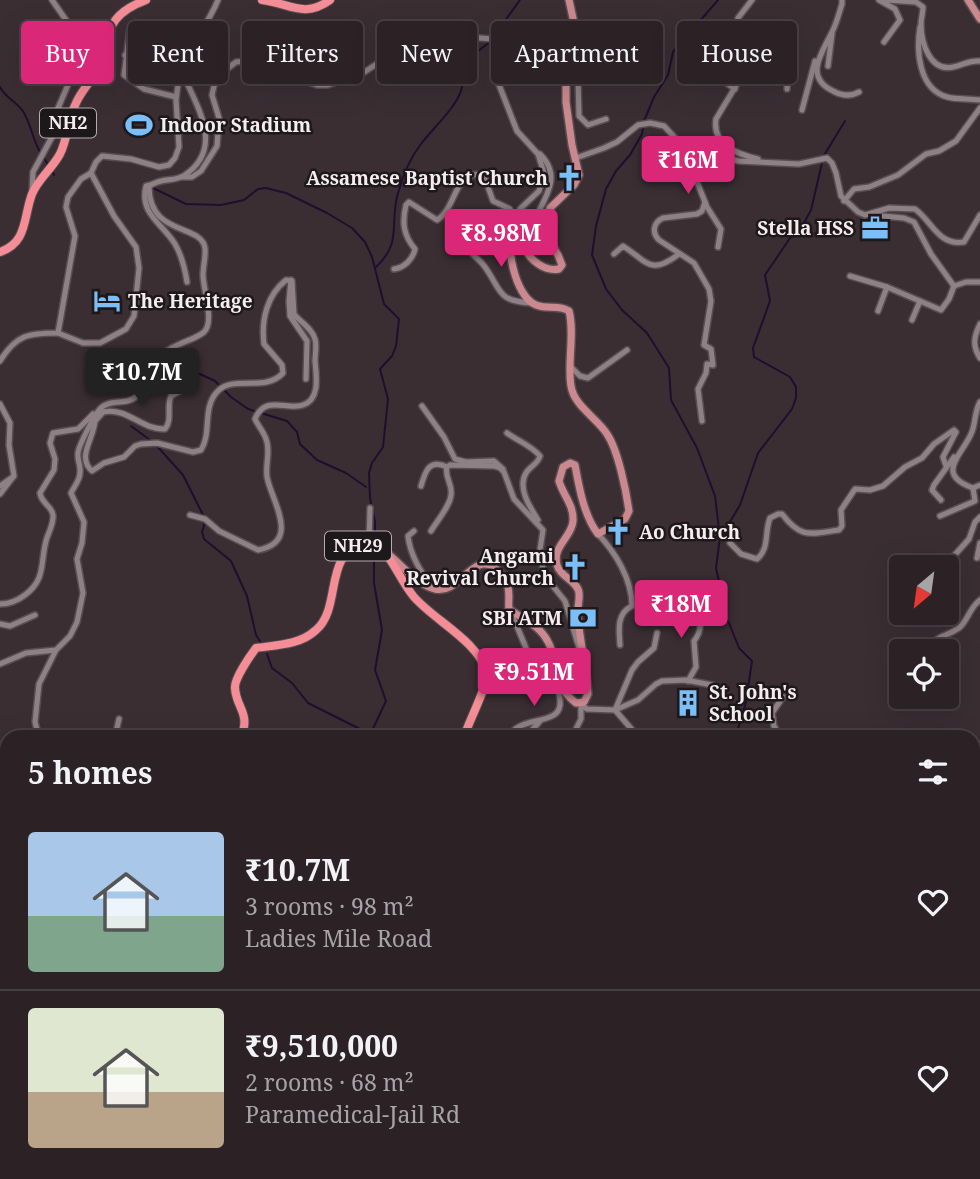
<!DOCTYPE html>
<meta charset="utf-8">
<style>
:root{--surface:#2c2226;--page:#382f32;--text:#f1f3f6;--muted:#a6a4a7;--line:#483f43;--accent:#db2777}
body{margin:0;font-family:"Noto Serif",serif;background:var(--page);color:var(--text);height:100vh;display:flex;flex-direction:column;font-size:26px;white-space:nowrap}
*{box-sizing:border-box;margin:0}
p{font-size:23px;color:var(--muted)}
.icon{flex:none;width:38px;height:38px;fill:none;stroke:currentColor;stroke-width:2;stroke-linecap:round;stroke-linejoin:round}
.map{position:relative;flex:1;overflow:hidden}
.drawer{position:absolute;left:0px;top:730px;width:980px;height:450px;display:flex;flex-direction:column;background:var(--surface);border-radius:21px 21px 0 0;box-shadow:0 7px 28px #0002,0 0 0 2px var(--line)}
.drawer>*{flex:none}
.top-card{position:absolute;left:21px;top:21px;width:938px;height:63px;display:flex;gap:14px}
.needle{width:46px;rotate:209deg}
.fabs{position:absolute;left:889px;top:555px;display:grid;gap:14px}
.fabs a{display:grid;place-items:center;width:70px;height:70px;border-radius:7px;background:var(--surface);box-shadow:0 7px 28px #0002,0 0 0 2px var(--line);font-size:35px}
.price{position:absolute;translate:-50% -60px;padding:0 16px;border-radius:7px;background:var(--accent);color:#fff;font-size:23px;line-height:46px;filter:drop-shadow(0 2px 4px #0008)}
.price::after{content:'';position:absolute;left:50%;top:42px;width:21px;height:16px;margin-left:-10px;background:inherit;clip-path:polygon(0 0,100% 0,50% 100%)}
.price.on{background:#222;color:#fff}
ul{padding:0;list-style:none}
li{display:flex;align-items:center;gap:21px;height:175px;padding:0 28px}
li+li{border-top:2px solid var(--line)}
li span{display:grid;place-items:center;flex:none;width:196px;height:140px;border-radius:7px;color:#555}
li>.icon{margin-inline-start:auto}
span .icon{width:84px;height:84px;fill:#fffc;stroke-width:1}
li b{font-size:30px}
h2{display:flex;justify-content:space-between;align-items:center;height:84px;padding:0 28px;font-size:30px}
.pill{padding:0 24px;border-radius:7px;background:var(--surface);box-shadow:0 7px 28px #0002,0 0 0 2px var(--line);font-size:24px;line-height:63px}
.pill.on{background:var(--accent);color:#fff}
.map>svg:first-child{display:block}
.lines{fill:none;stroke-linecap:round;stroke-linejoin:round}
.stream{stroke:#220d2f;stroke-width:2}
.river{stroke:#220d2f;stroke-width:10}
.minor-casing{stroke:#584e51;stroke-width:8}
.major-casing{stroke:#584e51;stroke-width:10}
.highway-casing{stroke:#584e51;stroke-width:10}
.minor{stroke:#8e8085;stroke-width:5}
.major{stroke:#cb888f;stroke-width:7}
.highway{stroke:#f48d95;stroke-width:8}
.labels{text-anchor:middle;stroke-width:5;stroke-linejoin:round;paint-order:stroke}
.shield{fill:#1d181a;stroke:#b4acaf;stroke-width:2}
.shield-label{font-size:18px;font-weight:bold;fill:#f4ecef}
.poi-label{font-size:19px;font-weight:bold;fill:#f4ecef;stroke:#1d181a;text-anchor:start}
</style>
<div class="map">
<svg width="980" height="1179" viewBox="0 0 980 1179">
<rect width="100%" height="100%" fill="#3a2e33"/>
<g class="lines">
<g class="stream">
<path d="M 0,87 C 6,99 18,102 24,113 C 31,125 33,140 40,152"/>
<polyline points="644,121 654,97 668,75 673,52 718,0"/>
<polyline points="643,127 642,134 630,155 616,171 606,189 596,226 592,255 606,289 622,310 647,333 669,368 671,400 697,448 715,496 720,537 716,568 721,591 715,608 729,623 739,648 752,661 746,702 738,729 739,737"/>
<polyline points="823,157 845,121"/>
<polyline points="44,158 47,163"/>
<polyline points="53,173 54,175"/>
<polyline points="151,187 186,204 221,205 244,200 258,189 266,188 286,193 327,213 352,228 365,242 372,257 384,304 399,319 396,346 392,356 380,369 388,399 383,447 372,463 369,473 370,498 375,522 375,539"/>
<path d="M 376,267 C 403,242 389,223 398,193 C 403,175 410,158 421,144 C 432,129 459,105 462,87 C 463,79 458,68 458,60 L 464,54 L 478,51 L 499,35 L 504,22 L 520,0"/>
<polyline points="189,369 215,381 231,397 248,409 287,421 297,432 300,444 317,460 346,473 366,487"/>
<polyline points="131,426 150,440"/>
<polyline points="156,445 183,475 204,517"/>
<polyline points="205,522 202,532 204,539 231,561 247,596 256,635 261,643"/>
<polyline points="721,537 740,505 758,453 792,409 796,398 796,387 790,377 754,357 753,348 770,301 765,275 790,238 804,223 811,210 822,163"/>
<polyline points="267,654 272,668 292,683 308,703 370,734"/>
<polyline points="365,737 370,735 386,701 375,670 382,630 374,583 374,548"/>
<polyline points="284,1179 289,1172"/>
</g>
<g class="river">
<polyline points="973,923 980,917"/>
<polyline points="683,1179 690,1172"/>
</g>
<defs>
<g id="minor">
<path d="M 752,0 L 738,18 L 738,24 C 750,38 774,31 783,51 L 763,54 L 752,59 L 716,119 C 712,145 737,154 758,159"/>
<path d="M 842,0 L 842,4 C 839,13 837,22 833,30 C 824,50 802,76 833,91 C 842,96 850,97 859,92"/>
<polyline points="879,0 895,9 900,20 884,42"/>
<path d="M 887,0 L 916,2 L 923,7 C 923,13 921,18 921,24 C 921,43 930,72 953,67 C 964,65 968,60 980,61"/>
<path d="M 920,27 C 916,52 919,89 947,97 C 958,100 969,98 980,100"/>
<polyline points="130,29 124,75 144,89 176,97"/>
<polyline points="575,44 578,78 579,116 588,125 606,119"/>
<polyline points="707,44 712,73 735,89"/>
<polyline points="783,51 788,73 787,89"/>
<path d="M 125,55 C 141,59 153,58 163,45"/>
<polyline points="828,66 832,34"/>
<polyline points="802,110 815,61"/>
<polyline points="681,142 707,207 721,229 718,247"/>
<path d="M 576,158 L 604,148 L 617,142 L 638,125 L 650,123 L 664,126 L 678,141 L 695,149 L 738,161 L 799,164 L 827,158 L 832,163 L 836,173 L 841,196 L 858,212 L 865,215 L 889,208 L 915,209 C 932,221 938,246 964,242 L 980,215"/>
<polyline points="182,177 192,177 201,171 217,146 219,118 212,95 214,86 218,76 236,62 248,61 283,64 311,83 317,85 328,85 363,73 384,59 414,63 421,59 431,47 435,34 441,29 466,37 493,39 496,43 496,77 517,131 538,154 544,173 539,191 520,209 516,223"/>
<path d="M 150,185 L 146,186 C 139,214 163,224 175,244 C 182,256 185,269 187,282"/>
<polyline points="32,192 33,172 52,137 58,108 74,71 79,47 73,30 52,0"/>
<polyline points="844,201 854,189 869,187 898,175 926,154 939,151 956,141 980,108"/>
<path d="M 539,211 C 550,190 559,173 540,154"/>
<polyline points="872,215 904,218 914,222 931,254 954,286 966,282 980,282"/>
<path d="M 471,231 L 467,245 C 471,256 479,258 485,267 C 502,291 497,301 531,303"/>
<path d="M 614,254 L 623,246 C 648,262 650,276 679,254"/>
<path d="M 394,269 C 404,268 413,259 415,249 C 403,235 402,222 406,205 L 409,202 L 437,220 C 458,207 454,166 484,176 L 493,201 L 510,209 L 513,224"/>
<polyline points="850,276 887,287 941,310 949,299 954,286"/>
<polyline points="291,280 289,301 290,316 307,341 306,379"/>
<polyline points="878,311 887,287"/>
<polyline points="912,320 920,301"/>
<path d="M 980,324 C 974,336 972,346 980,358"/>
<polyline points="58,333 83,343 100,343 126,329 134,316 139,268 136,247 114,216 91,173"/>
<path d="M 0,361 C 16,335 28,333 58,333 L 75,236 L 66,207 L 68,197 L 81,179 L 91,173 L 96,162 L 102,156 L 131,159 L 159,167 L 169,165 L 175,158 L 179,147 L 176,100 L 180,70"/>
<polyline points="572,368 580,376 588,378 627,350"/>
<path d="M 980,402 C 974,412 976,424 971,434 C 962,455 934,474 973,488 L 980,485"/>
<polyline points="0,404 10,423 9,445 14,476 0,486"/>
<polyline points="422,406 444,437 455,459 466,462 494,461 503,469"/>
<path d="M 95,417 C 97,435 75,456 92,471 L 104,463 L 124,457 L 135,446 L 141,444 L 157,443 L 193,452 L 201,450 C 212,433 202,408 217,392 C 232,374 265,393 283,373 L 282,365 L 264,344 C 261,320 267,295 286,280 L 292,281 L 294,314 C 300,322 312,328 315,339 C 317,346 315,354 315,361 C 316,374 321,399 303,405 C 287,411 265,394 255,419 C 258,426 264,432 266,439 C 271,451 265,464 267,477 C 271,500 302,542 258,550 L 219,531 L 205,519 L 190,515"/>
<path d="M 96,420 L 103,412 C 128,407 141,430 165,429 C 173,419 166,407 171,396 L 186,388"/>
<path d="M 702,421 L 698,389 L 706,373 L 707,364 L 713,365 L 711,349 L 704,345 L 711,301 L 709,289 L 694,263 L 659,240 C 651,232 654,222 663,218 L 697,214 L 702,211 L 705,202"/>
<path d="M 507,433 C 518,441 532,446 540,456 C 538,464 530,466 526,473 C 517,488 530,507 538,520"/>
<path d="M 421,486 C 425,472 429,458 447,467"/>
<polyline points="0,494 13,477"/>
<polyline points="941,500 932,490 934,485 954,457"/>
<polyline points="940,516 975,501 973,488"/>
<path d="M 414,531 L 408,536 C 410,555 421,572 432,588"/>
<path d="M 431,531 C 437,521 450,506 451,495 C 453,484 444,477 447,467 L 450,465 L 494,466 L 500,468 L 504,472 L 514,499 L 543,530 L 540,550 L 544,575 L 565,601 L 580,651"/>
<path d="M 598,534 C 615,552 632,579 632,606 C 616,614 619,630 620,645"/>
<path d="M 730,543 L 741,554 L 757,559 C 770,548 764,533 770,518 L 778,514 L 782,514 C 801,539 810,534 839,530 L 842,526 L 841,510 L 855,489 L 870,490 L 883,486 L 905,467 L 922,458 L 934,444 L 954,430 L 956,432 L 943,457 L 946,466"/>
<polyline points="369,544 370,508"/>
<polyline points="977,558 980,543"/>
<polyline points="944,567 969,539 975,522 980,517"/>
<path d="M 0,604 C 10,604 17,601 25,595 C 46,579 40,564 46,541 C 48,533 54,524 53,515 C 52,506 41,503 40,493 L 54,470 L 55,459 L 50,443 L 53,433 L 78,429 L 93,414"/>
<polyline points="511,612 531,660 528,670 522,677"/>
<polyline points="911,617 915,612"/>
<polyline points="0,624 10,626 35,615"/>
<path d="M 927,651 C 938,633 945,638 959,628 C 967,622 970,607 980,600"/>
<path d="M 0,664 L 26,653 L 56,650 L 70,636 L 77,622 L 83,593 L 77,559 L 82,543 L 84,522 L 71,493 C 75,485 81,479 80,469 C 80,464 77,459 78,453 C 78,447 94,416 99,410 C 109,397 127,407 138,395 C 146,386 144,371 153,362 C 161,354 170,348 180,344 C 188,340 197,338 204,332 C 215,322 203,289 203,275 C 203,266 206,257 205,248 C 201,223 149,237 149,186 C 164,176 173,183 185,175 C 227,146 194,103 180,67 C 191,43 208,25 218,0"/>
<path d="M 688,681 L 696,667 L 694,641 C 704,629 700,616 698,601 L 690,595"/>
<polyline points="764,691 783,697 772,713 774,726 780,737"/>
<polyline points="581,704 587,709 615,710 632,670 638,662 654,648 657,633"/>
<polyline points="39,737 35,722 39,684 56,650"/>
<polyline points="115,737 119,719"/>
<path d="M 509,737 C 519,715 558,726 560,705 C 561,694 555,683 555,671"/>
<polyline points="526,737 540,721"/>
<polyline points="572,737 581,719 581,704"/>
<polyline points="630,737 634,732 615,710 638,700 656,684 662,681 686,680 712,685"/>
<polyline points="973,796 980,796"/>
<polyline points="0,984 7,988"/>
<polyline points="57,1172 69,1179"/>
<polyline points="801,1172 801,1179"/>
<polyline points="864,1172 866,1179"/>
<polyline points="206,1179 216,1172"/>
<polyline points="309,1179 310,1172"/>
<polyline points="761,1179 784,1172"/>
</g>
<g id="major">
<polyline points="968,0 980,19"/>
<path d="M 387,553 C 402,565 416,584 435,589 C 460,595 474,549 496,569 C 501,573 506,581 508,587 C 510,594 508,602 509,609 C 522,619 539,625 547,640 C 561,663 549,682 576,703 L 584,702 L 588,694 C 586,669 581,645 578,620 C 576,611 580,602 579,593 C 578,581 560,577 557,565 C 552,546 572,537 573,521 C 574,505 563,495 559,481 L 563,467 L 570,463 L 575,465 C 579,487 584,516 598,534 L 625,519 L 629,511 C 626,490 618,450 607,434 C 597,418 574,406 571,386 C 567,362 575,334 569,311 C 558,304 548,310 536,305 C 515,297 504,243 513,224 L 519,224 C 523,231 522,238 524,246 C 529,260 545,272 559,269 L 562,265 L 558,255 L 549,240 L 547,225 L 550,208 L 574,185 L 579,175 L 572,145 L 566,102 L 566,78 L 576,32 L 569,0"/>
<polyline points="0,840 7,844"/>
</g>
<g id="highway">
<path d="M 262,0 C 289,3 304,19 330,0"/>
<path d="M 0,252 C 28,242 23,218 32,194 C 38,179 52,169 60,154 C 68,138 68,119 76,103 C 81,91 91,82 96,71 C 111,36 103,16 146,0"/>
<path d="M 241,737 C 251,713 236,708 235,688 C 234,679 250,656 256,648 C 277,645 300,645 316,630 C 343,607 322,551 366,544 C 372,543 377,544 381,548 C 392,558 402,583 414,597 C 435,621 478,641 487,673 C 489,683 468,723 464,737"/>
<polyline points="0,830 7,835"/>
<polyline points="843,1179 852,1172"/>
</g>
</defs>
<use href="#minor" class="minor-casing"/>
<use href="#major" class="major-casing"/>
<use href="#highway" class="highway-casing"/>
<use href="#minor" class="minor"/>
<use href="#major" class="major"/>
<use href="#highway" class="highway"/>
</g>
<defs>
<symbol id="stadium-bare" viewBox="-9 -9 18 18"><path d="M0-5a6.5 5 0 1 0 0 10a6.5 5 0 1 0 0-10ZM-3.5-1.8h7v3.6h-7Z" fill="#7bbef8" stroke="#1d181a" stroke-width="2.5" paint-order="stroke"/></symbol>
<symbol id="church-bare" viewBox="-9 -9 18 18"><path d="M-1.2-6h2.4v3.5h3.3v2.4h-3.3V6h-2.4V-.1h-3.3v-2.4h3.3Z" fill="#7bbef8" stroke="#1d181a" stroke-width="2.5" paint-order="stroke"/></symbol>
<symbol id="office-bare" viewBox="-9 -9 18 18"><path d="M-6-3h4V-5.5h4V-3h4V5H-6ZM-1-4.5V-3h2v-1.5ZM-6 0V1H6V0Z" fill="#7bbef8" stroke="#1d181a" stroke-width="2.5" paint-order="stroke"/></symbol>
<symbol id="hotel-bare" viewBox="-9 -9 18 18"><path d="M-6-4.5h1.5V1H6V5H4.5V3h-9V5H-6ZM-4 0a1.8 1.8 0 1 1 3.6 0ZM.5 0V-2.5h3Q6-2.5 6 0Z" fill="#7bbef8" stroke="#1d181a" stroke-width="2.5" paint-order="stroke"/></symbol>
<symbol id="bank-bare" viewBox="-9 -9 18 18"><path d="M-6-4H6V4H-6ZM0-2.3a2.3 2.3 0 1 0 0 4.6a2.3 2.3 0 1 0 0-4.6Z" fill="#7bbef8" stroke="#1d181a" stroke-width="2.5" paint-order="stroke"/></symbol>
<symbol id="building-bare" viewBox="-9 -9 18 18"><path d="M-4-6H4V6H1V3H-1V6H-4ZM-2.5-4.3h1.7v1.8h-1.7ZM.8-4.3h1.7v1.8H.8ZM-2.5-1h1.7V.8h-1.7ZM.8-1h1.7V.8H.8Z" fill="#7bbef8" stroke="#1d181a" stroke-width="2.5" paint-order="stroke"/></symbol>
</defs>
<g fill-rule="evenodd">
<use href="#stadium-bare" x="120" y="106" width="38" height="38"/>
<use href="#church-bare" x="550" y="159" width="38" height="38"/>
<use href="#office-bare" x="856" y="209" width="38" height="38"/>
<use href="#hotel-bare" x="88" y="282" width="38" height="38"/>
<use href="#church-bare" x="599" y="513" width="38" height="38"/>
<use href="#church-bare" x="556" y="548" width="38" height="38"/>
<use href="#bank-bare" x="564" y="599" width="38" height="38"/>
<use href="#building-bare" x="669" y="684" width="38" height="38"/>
</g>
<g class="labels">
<g class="shield">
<rect x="40" y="108.5" width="56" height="29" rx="5"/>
<rect x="325" y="531.5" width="66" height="29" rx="5"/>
</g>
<g class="shield-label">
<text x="68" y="129">NH2</text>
<text x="358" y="552">NH29</text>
</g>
<g class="poi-label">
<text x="160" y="132">Indoor Stadium</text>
<text x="548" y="185" text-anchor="end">Assamese Baptist Church</text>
<text x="854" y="235" text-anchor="end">Stella HSS</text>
<text x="128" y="308">The Heritage</text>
<text x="639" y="539">Ao Church</text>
<text x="554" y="563" text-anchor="end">Angami<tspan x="554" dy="22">Revival Church</tspan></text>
<text x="562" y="625" text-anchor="end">SBI ATM</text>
<text x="709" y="699">St. John's<tspan x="709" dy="22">School</tspan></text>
</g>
</g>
</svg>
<div class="fabs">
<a><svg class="needle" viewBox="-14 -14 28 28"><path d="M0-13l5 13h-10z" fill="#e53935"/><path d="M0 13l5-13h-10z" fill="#a6a4a7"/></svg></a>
<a><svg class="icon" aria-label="locate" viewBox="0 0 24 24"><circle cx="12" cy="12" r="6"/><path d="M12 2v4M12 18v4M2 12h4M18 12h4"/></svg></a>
</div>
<b class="price" style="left:688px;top:196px">₹16M</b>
<b class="price" style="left:501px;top:269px">₹8.98M</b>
<b class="price on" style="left:142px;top:408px">₹10.7M</b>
<b class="price" style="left:681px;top:640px">₹18M</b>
<b class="price" style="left:534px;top:708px">₹9.51M</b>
<div class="top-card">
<a class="pill on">Buy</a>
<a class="pill">Rent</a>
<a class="pill">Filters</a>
<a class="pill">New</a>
<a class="pill">Apartment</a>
<a class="pill">House</a>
</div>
<section class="drawer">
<h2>5 homes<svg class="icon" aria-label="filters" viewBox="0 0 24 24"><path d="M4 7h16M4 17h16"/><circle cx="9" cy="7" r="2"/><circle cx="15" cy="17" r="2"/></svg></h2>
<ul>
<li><span style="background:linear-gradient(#a9c7e8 60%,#7fa58c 0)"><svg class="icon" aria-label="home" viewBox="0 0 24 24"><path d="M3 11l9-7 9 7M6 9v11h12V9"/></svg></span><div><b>₹10.7M</b><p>3 rooms · 98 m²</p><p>Ladies Mile Road</p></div><svg class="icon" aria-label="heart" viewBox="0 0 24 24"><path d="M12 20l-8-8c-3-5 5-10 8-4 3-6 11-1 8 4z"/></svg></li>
<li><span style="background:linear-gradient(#dfe7d0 60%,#b9a48a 0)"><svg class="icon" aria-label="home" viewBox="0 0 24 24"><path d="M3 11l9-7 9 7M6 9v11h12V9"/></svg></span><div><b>₹9,510,000</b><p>2 rooms · 68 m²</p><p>Paramedical-Jail Rd</p></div><svg class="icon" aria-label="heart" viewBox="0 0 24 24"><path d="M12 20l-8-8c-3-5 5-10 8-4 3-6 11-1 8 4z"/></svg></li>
</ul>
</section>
</div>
